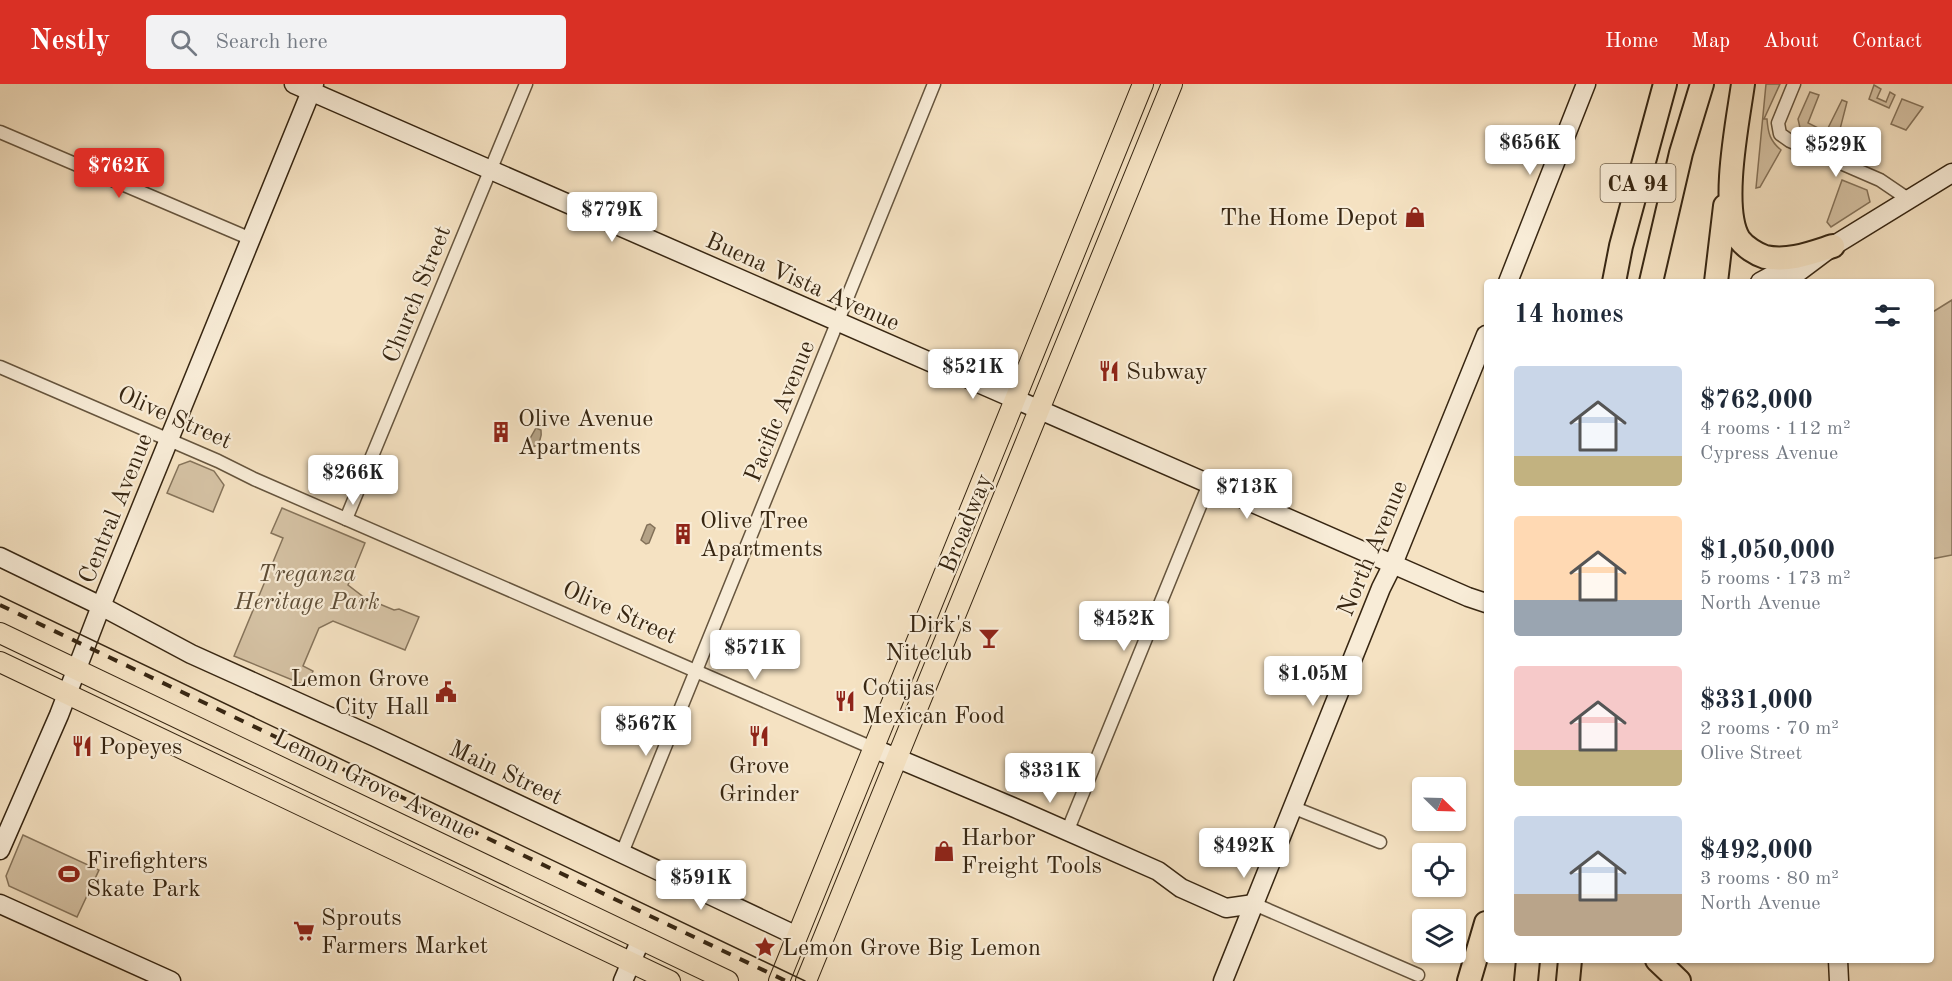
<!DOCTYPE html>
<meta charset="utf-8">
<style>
:root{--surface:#fff;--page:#f2f2f3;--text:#1f2937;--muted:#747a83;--accent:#d93025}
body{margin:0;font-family:"Old Standard TT",serif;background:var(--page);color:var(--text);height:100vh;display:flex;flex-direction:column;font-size:22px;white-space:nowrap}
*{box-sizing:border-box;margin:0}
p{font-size:20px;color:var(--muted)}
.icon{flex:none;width:33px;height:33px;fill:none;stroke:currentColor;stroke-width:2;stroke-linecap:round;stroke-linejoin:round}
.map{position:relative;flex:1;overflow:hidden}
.side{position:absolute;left:1484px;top:195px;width:450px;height:684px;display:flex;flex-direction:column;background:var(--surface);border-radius:6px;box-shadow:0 2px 4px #0004}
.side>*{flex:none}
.needle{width:39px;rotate:113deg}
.controls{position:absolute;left:1412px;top:693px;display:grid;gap:12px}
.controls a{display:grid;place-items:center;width:54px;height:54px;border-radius:6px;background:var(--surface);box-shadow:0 2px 4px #0004;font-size:30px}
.price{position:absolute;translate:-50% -51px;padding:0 14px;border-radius:6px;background:#fff;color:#222;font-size:20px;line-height:39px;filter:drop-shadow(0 2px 3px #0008)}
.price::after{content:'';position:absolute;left:50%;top:36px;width:18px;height:14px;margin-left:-9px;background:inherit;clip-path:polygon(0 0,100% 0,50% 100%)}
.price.active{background:var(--accent);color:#fff}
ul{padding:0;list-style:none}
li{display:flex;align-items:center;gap:18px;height:150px;padding:0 30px}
li span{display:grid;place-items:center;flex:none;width:168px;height:120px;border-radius:6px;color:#555}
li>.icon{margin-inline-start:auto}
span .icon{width:72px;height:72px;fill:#fffc;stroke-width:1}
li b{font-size:26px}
h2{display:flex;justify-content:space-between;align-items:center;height:72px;padding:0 30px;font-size:26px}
header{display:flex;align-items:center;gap:36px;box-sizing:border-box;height:84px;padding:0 30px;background:var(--accent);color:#fff}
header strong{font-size:28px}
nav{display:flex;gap:33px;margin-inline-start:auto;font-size:21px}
.search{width:420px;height:54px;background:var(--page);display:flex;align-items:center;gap:15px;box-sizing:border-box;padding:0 21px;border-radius:6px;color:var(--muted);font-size:22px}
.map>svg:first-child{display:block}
.green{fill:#d5c2a4;stroke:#86745b;stroke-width:1.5}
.water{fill:#b4a286;stroke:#827058;stroke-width:1.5}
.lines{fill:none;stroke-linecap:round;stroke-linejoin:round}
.street-casing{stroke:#66553e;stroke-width:15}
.secondary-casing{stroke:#372612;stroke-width:21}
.primary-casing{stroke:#372612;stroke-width:22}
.highway-casing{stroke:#372612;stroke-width:26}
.street{stroke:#f8ecd7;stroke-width:12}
.secondary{stroke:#f8ecd7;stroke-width:18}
.primary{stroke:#f5e2c2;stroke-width:20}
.highway{stroke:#f5e2c2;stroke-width:22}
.tram{stroke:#372612;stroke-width:1.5}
.rail{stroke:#372612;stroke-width:4;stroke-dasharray:10 10;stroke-linecap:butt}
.labels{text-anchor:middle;stroke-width:4.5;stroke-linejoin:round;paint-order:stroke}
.shield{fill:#f8ecd7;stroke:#71614d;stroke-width:1.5}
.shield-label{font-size:22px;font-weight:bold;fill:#372612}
.poi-label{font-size:24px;fill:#372612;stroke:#f8ecd7;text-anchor:start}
.street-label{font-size:24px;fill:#372612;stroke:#f8ecd7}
.park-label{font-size:24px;font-style:italic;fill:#5e4d36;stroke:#f8ecd7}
</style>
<header>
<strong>Nestly</strong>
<div class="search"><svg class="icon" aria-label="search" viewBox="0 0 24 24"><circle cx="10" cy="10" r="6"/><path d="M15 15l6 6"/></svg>Search here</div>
<nav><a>Home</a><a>Map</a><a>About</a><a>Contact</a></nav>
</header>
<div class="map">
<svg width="1952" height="897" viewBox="0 0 1952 897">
<rect width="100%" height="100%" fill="#f5e2c2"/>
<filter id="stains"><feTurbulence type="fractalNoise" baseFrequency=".00333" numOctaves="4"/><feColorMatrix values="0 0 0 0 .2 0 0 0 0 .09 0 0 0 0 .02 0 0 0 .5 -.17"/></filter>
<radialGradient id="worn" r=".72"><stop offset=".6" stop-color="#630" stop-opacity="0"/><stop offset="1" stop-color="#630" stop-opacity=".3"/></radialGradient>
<g class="green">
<path d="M 1766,0 L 1780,0 L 1764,35 L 1767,35 C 1768,49 1770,57 1781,66 L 1760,103 L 1756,104 Z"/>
<polygon points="1874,1 1881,5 1877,14 1886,18 1890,8 1895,11 1889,24 1869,15"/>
<polygon points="1810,8 1819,11 1808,39 1826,48 1842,16 1847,18 1838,53 1834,59 1800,44 1798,35"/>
<polygon points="1902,15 1923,23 1906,46 1891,40"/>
<polygon points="1842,96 1867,106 1870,118 1831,143 1827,138"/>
<polygon points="1952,216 1952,471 1931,475 1931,229"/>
<polygon points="190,377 214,387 224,401 213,428 167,409 179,381"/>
<polygon points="282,424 365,459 348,501 365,514 394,526 399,525 419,533 405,566 333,537 319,544 303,582 313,587 307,602 234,572 283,454 271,449"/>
<polygon points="23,751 99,786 77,833 9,802 6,792"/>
</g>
<g class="water">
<path d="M 536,344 L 541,346 C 542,352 540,360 533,363 L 528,358 Z"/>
<polygon points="650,440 655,444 649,459 646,460 641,456 647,441"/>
</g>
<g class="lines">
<defs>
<g id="street">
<polyline points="1794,0 1778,39 1780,50 1790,57 1880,96 1908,115"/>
<polyline points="0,48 251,155"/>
<polyline points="0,283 218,377 254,395 875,665"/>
<polyline points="346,435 526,0"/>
<polyline points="1292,723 1380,758"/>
<polyline points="1067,748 1209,400"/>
<polyline points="622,769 934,0"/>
<polyline points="1254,820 1418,891"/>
</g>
<g id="secondary">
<polyline points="294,0 1468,513 1486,519"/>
<polyline points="1508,198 1586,0"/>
<polyline points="1760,198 1801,176"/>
<polyline points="1785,198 1833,162 1952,89"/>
<polyline points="0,473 101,522 191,570 375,653 797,852"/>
<polyline points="875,665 1015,724 1158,787 1181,804 1226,824 1254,820"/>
<polyline points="0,766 59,631 101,522 314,0"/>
<polyline points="0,820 171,897"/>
<polyline points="1838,876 1839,897"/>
<polyline points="623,897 641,855"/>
<polyline points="1223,897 1381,504 1393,480 1486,251"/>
</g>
<g id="primary">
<polyline points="0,549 728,897"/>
<polyline points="0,578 670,897"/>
<polyline points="779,897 1143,0"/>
<polyline points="806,897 1172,0"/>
</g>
<g id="highway">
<path d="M 1743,0 C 1738,36 1720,124 1739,155 C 1745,163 1756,170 1765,173 C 1789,178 1811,169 1833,162"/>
<polyline points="1614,198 1621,162 1665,0"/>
<polyline points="1651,198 1681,69 1702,0"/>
<polyline points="1716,198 1725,122"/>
<polyline points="1657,876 1679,897"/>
<polyline points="1469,897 1486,839"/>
<polyline points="1526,897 1528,876"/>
<polyline points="1568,897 1570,876"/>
</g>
</defs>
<use href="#street" class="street-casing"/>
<use href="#secondary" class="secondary-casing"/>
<use href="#primary" class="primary-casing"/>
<use href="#highway" class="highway-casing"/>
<use href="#street" class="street"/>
<use href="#secondary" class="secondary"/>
<use href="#primary" class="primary"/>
<use href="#highway" class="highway"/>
<polyline class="tram" points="0,512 805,897"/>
<polyline class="rail" points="0,521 786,897"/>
</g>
<defs>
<symbol id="shop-bare" viewBox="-9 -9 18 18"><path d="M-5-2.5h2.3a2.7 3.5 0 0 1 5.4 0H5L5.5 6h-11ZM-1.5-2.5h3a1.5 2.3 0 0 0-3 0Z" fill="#8f2418" stroke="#f8ecd7" stroke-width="2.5" paint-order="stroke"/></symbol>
<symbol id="restaurant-bare" viewBox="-9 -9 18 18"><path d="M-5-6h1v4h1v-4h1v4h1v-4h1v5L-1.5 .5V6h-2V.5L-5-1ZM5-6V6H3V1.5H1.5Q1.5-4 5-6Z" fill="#8f2418" stroke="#f8ecd7" stroke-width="2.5" paint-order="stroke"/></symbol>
<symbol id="building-bare" viewBox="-9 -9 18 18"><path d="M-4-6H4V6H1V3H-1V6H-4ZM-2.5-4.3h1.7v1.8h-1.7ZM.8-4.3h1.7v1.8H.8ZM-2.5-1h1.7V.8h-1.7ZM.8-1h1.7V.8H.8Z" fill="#8f2418" stroke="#f8ecd7" stroke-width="2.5" paint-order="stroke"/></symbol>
<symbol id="bar-bare" viewBox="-9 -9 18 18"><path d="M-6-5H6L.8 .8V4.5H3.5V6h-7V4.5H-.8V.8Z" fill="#8f2418" stroke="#f8ecd7" stroke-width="2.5" paint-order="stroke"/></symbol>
<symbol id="civic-bare" viewBox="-9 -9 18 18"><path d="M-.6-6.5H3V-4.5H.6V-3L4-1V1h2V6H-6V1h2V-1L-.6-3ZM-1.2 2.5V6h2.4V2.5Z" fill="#8f2418" stroke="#f8ecd7" stroke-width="2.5" paint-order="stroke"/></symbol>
<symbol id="stadium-bare" viewBox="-9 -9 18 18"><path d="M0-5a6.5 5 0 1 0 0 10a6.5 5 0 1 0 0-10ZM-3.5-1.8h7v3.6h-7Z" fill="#8f2418" stroke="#f8ecd7" stroke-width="2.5" paint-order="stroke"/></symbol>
<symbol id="supermarket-bare" viewBox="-9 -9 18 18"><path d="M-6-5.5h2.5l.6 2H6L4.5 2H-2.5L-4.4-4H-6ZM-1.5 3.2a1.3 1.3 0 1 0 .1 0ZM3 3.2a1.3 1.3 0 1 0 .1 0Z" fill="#8f2418" stroke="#f8ecd7" stroke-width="2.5" paint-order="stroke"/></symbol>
<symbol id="sight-bare" viewBox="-9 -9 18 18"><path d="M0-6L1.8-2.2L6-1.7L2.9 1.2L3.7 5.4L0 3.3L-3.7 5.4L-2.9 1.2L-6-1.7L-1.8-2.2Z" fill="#8f2418" stroke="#f8ecd7" stroke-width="2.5" paint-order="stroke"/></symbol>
</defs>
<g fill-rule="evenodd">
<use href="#shop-bare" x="1400" y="118" width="30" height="30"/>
<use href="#restaurant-bare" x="1094" y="272" width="30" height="30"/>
<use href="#building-bare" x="486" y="333" width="30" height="30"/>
<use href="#building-bare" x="668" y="435" width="30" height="30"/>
<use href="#bar-bare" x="974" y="539" width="30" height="30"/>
<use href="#civic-bare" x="431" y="593" width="30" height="30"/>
<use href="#restaurant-bare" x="830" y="602" width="30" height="30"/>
<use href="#restaurant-bare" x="744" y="637" width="30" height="30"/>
<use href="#restaurant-bare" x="67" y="647" width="30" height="30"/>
<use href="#shop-bare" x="929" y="752" width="30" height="30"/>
<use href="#stadium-bare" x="54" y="775" width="30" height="30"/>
<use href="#supermarket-bare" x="289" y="832" width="30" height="30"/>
<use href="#sight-bare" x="750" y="848" width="30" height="30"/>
</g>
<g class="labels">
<rect class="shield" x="1600.5" y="80" width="75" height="38" rx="4.5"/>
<g class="shield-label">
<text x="1638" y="107">CA 94</text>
</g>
<g class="poi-label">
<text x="1398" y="141" text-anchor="end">The Home Depot</text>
<text x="1126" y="295">Subway</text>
<text x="518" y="342">Olive Avenue<tspan x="518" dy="28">Apartments</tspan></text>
<text x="700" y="444">Olive Tree<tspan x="700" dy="28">Apartments</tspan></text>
<text x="972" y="548" text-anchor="end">Dirk's<tspan x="972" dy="28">Niteclub</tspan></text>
<text x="429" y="602" text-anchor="end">Lemon Grove<tspan x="429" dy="28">City Hall</tspan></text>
<text x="862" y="611">Cotijas<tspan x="862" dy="28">Mexican Food</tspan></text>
<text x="99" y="670">Popeyes</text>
<text x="759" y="689" text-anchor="middle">Grove<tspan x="759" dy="28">Grinder</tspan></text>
<text x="961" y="761">Harbor<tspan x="961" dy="28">Freight Tools</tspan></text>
<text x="86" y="784">Firefighters<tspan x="86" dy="28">Skate Park</tspan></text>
<text x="321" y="841">Sprouts<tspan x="321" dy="28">Farmers Market</tspan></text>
<text x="782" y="871">Lemon Grove Big Lemon</text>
</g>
<g class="street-label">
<text transform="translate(803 197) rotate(24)" y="8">Buena Vista Avenue</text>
<text transform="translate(416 210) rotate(-68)" y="8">Church Street</text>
<text transform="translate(779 327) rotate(-68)" y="8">Pacific Avenue</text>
<text transform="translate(175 333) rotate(24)" y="8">Olive Street</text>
<text transform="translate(115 424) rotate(-68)" y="8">Central Avenue</text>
<text transform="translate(965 439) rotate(-68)" y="8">Broadway</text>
<text transform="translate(1372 464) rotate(-67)" y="8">North Avenue</text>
<text transform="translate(620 528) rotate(24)" y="8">Olive Street</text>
<text transform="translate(506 688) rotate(25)" y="8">Main Street</text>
<text transform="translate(375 700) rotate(26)" y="8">Lemon Grove Avenue</text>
</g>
<g class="park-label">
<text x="307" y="497">Treganza<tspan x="307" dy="28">Heritage Park</tspan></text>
</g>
</g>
<rect width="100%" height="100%" filter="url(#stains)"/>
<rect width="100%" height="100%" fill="url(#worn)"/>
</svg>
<div class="controls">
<a><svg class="needle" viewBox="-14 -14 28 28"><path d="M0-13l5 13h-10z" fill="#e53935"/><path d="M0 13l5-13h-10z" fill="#747a83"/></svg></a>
<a><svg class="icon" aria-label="locate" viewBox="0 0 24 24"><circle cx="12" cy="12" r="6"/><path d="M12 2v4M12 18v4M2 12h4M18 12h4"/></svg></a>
<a><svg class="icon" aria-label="layers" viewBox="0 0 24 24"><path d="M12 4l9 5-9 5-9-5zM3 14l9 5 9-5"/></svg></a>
</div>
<b class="price" style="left:1530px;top:92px">$656K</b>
<b class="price" style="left:1836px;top:94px">$529K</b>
<b class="price active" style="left:119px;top:115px">$762K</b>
<b class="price" style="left:612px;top:159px">$779K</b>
<b class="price" style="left:973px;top:316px">$521K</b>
<b class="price" style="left:353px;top:422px">$266K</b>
<b class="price" style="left:1247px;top:436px">$713K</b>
<b class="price" style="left:1124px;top:568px">$452K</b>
<b class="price" style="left:755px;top:597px">$571K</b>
<b class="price" style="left:1313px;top:623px">$1.05M</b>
<b class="price" style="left:646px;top:673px">$567K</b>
<b class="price" style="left:1050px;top:720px">$331K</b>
<b class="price" style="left:1244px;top:795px">$492K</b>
<b class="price" style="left:701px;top:827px">$591K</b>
<section class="side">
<h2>14 homes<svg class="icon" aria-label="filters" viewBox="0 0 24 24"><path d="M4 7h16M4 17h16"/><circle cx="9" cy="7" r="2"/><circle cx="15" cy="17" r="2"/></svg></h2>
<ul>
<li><span style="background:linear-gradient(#c9d6e8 75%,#c2b280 0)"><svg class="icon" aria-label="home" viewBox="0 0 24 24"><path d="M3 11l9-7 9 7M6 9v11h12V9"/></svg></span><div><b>$762,000</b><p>4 rooms · 112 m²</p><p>Cypress Avenue</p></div></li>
<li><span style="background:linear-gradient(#ffd9b3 70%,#9aa5b1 0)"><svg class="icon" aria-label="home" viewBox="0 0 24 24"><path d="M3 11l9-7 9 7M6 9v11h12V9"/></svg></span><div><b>$1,050,000</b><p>5 rooms · 173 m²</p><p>North Avenue</p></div></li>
<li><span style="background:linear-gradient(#f6c9c9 70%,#c2b280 0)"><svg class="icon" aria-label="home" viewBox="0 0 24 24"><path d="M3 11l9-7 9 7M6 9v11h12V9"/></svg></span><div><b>$331,000</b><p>2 rooms · 70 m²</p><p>Olive Street</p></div></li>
<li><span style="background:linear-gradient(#c9d6e8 65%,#b9a48a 0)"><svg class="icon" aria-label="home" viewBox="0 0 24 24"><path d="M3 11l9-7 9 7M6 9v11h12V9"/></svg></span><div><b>$492,000</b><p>3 rooms · 80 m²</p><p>North Avenue</p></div></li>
</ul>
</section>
</div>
